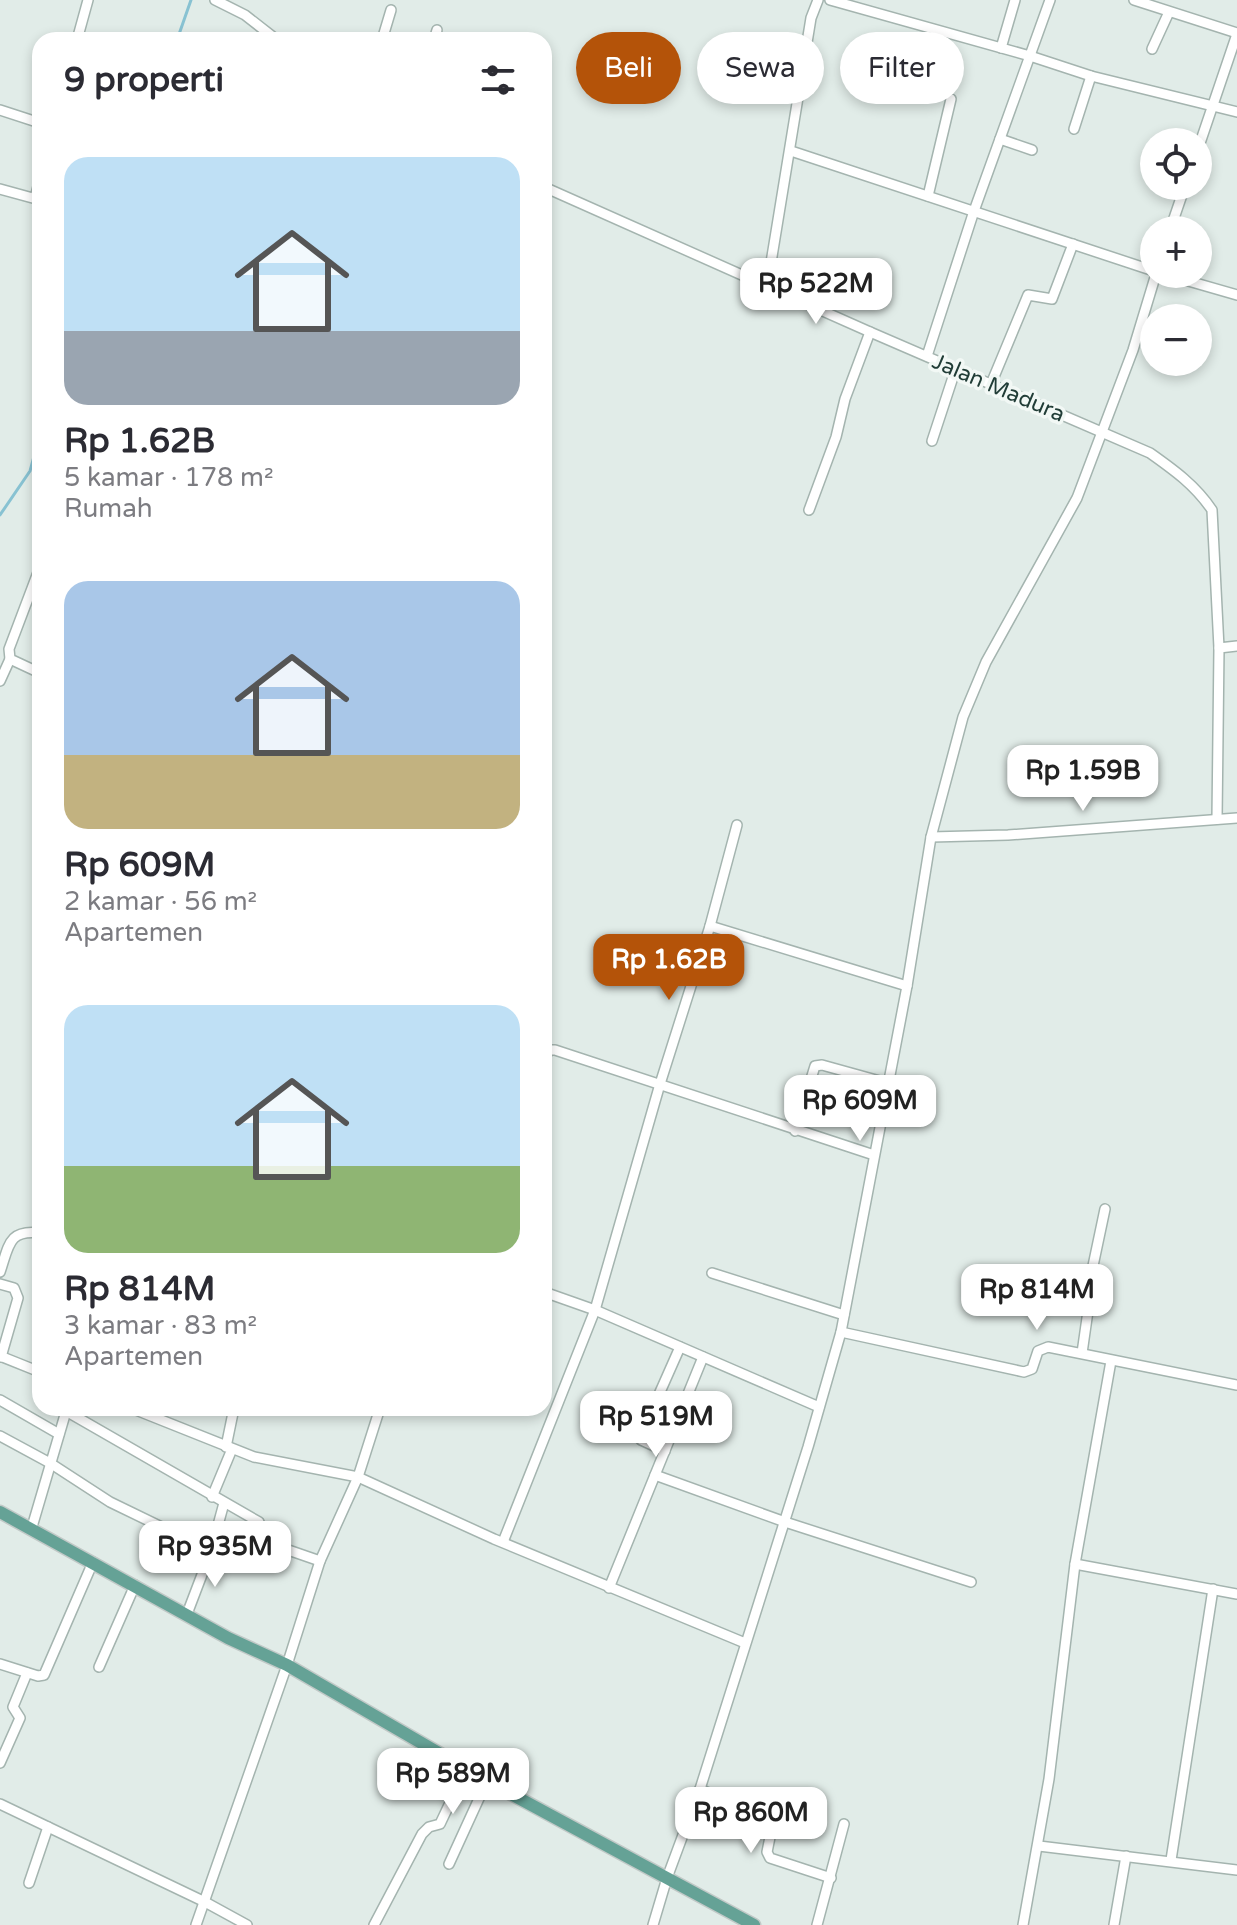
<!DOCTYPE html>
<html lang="id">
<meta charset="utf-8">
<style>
:root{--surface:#fff;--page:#f7f7f7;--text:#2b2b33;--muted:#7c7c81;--accent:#b45309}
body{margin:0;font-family:"Varela Round",sans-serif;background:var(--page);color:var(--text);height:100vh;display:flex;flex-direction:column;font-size:30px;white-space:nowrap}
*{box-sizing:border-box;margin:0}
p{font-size:26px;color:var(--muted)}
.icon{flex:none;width:44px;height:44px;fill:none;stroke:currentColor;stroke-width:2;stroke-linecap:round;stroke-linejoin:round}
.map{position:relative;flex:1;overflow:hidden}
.sheet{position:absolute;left:32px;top:32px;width:520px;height:1384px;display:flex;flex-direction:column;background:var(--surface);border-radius:24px;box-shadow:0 4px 12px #0003}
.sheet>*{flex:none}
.banner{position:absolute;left:576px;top:32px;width:540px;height:72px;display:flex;gap:16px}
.fabs{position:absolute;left:1140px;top:128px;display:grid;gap:16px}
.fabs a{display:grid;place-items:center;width:72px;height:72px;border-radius:50%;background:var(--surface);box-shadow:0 4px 12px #0003;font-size:40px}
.price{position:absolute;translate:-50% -68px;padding:0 18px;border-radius:16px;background:#fff;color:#222;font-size:26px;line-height:52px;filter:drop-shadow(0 2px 4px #0008)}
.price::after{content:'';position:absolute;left:50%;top:48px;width:24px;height:18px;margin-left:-12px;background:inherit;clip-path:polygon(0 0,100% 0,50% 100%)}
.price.on{background:var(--accent);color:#fff}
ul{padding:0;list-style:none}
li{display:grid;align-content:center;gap:16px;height:424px;padding:0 32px}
li span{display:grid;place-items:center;height:248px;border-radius:24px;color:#555}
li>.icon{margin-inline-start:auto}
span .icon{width:144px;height:144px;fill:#fffc;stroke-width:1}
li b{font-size:34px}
h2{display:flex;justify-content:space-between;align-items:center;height:96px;padding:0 32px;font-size:34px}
.chip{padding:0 28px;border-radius:36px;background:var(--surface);box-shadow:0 4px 12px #0003;font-size:28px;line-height:72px}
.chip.on{background:var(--accent);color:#fff}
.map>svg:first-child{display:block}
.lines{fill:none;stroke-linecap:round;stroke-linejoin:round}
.stream{stroke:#88c2d2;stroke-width:3}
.minor-casing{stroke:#a4b4af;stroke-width:12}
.major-casing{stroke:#c1c9c7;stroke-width:15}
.minor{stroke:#fff;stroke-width:9}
.major{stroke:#65a296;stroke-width:12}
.labels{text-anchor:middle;stroke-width:7;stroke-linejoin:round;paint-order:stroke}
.street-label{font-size:22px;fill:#213d37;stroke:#f2f8f5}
</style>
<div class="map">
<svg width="1237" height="1925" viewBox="0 0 1237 1925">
<rect width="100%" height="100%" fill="#e1ece8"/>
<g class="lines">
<g class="stream">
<polyline points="177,40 191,0"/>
<polyline points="0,515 30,471 40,435"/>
</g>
<defs>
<g id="minor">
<polyline points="215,0 245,15 277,40"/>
<polyline points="830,0 1030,56 1091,76 1237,112"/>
<polyline points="1134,0 1237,33"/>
<polyline points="77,40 88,0"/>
<polyline points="382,40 391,10"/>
<polyline points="434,40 437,30"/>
<polyline points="1001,48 1015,0"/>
<polyline points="1152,49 1169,12"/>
<polyline points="0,110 40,123"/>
<polyline points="1074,129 1091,76"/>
<polyline points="1000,139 1032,150"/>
<polyline points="1198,149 1237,34"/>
<polyline points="791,151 1154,271"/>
<path d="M 544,187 L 870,332 L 1150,453 C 1174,470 1195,485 1212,510 L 1219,648 L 1237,646"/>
<polyline points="0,189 40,200"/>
<polyline points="928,196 951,99"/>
<polyline points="35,198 40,179"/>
<polyline points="1170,230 1185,186"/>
<polyline points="1164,274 1237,295"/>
<polyline points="767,287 811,18 818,0"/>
<polyline points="927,356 974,211 1050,0"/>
<polyline points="991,384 1028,295 1052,299 1073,244"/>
<polyline points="932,441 956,368"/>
<polyline points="809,510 836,437 845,399 870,332"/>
<polyline points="40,567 9,649 10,659 40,673"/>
<polyline points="0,681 10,659"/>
<polyline points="1217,819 1219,648"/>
<polyline points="931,837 1008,835 1237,818"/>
<polyline points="710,926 737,825"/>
<polyline points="544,1059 549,1050 555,1050 874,1155"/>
<polyline points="795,1131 815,1066 822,1065 887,1083"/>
<path d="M 0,1272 C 9,1246 8,1229 40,1233"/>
<polyline points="712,1273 844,1315"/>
<polyline points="0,1284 14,1288 18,1298 1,1357"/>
<polyline points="544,1292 595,1310 819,1407"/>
<polyline points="841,1332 1024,1372 1032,1369 1038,1351 1048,1347 1237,1385"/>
<polyline points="1082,1353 1088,1311 1086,1299 1105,1209"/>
<polyline points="0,1356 40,1372"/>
<polyline points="0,1400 59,1434"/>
<polyline points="131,1408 254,1457 358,1477 494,1539 745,1643"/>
<polyline points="66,1411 259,1522 263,1538 268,1543 320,1561"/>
<polyline points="0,1436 50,1463 110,1502 211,1551"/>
<polyline points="226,1447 234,1408"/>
<polyline points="665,1451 641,1440 641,1435 680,1347"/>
<polyline points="655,1475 703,1357"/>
<polyline points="212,1497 232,1449"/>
<polyline points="32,1527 67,1408"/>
<polyline points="503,1542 595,1310 660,1084 710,926 907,986"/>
<polyline points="1075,1564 1237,1594"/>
<polyline points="609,1588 655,1475 785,1522 971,1582"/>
<polyline points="187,1614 211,1551 224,1503"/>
<polyline points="0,1664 38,1676 44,1675 93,1562"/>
<polyline points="99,1667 135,1585"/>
<polyline points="0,1763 20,1718 13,1707 27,1673"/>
<polyline points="700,1789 760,1817 771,1832 767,1852 770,1858 831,1878"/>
<polyline points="0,1804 205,1902 247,1925"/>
<polyline points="1039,1846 1237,1870"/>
<polyline points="1171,1860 1213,1589"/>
<polyline points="449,1864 487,1781"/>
<polyline points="29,1883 48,1827"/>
<polyline points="196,1925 287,1665 320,1561 358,1477 380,1408"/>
<polyline points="374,1925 422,1834 429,1827 440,1824 466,1769"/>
<polyline points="653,1925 667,1878 700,1789 808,1447 841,1332 907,986 931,837 963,717 986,662 1077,498 1133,350 1156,274"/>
<polyline points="817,1925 844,1824"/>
<polyline points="1023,1925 1049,1779 1075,1564 1111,1361"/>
<polyline points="1114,1925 1126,1856"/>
</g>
<polyline id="major" points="0,1512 228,1638 287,1665 487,1781 754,1925"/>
</defs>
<use href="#minor" class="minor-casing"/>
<use href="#major" class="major-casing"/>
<use href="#minor" class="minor"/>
<use href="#major" class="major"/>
</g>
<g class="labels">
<g class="street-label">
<text transform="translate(999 387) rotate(23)" y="8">Jalan Madura</text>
</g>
</g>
</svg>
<div class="fabs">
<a><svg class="icon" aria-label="locate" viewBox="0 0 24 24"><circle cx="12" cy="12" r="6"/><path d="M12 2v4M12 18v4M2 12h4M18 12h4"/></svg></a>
<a>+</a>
<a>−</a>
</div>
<b class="price" style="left:816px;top:326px">Rp 522M</b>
<b class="price" style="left:1083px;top:813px">Rp 1.59B</b>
<b class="price on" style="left:669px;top:1002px">Rp 1.62B</b>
<b class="price" style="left:860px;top:1143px">Rp 609M</b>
<b class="price" style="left:1037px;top:1332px">Rp 814M</b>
<b class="price" style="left:656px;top:1459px">Rp 519M</b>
<b class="price" style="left:215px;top:1589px">Rp 935M</b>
<b class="price" style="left:453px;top:1816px">Rp 589M</b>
<b class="price" style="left:751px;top:1855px">Rp 860M</b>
<div class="banner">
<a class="chip on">Beli</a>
<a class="chip">Sewa</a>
<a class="chip">Filter</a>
</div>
<section class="sheet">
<h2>9 properti<svg class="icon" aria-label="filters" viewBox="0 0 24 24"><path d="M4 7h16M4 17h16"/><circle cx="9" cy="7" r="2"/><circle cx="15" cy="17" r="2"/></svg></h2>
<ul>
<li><span style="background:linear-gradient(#bfe0f5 70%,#9aa5b1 0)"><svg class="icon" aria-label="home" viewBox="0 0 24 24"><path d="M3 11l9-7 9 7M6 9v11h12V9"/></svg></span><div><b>Rp 1.62B</b><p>5 kamar · 178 m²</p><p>Rumah</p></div></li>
<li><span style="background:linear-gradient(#a9c7e8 70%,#c2b280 0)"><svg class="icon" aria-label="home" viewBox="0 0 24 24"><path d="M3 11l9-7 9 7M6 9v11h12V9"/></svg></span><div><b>Rp 609M</b><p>2 kamar · 56 m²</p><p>Apartemen</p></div></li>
<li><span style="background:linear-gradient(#bfe0f5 65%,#8fb573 0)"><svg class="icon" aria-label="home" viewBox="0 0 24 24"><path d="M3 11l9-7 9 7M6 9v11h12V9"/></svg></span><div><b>Rp 814M</b><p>3 kamar · 83 m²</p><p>Apartemen</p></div></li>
</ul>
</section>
</div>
